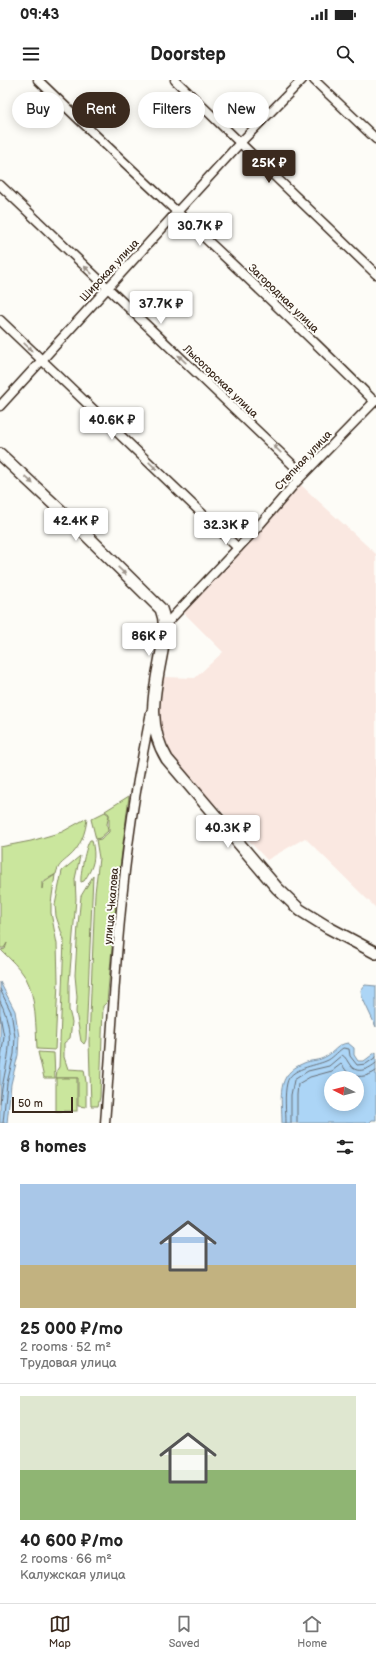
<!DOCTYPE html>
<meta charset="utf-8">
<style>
:root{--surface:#fff;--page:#f6f6f6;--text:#222;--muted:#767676;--line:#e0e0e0;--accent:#3b2a1e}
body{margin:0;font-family:"Balsamiq Sans",sans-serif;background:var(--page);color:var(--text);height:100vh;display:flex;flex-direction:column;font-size:15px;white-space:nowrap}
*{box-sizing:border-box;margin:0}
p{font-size:13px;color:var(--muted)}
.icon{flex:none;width:22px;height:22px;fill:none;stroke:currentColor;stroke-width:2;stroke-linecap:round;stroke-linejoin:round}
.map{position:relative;height:1043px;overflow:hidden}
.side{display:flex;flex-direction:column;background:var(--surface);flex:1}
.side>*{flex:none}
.guide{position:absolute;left:12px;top:12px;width:352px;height:36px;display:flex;gap:8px}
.needle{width:26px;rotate:276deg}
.tools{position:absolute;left:324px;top:991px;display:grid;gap:8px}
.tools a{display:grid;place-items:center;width:40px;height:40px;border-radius:50%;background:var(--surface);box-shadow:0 2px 10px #0003;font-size:20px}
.scale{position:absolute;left:12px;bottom:10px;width:61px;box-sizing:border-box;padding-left:4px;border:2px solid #3b2a1e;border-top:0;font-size:11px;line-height:14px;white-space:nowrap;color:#3b2a1e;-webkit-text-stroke:3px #fdfcf7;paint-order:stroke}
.price{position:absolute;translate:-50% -34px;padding:0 9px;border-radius:4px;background:#fff;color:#222;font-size:13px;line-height:26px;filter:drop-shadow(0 1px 2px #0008)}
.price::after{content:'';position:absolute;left:50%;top:24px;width:12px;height:9px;margin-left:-6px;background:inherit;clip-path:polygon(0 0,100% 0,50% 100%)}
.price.on{background:var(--accent);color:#fff}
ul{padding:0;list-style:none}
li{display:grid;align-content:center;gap:8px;height:212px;padding:0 20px}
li+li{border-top:1px solid var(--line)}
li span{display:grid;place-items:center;height:124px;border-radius:0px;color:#555}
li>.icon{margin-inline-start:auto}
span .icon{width:72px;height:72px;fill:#fffc;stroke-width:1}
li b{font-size:17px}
h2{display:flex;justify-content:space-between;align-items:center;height:48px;padding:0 20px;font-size:17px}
.pill{padding:0 14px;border-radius:18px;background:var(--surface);box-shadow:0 2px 10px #0003;font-size:14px;line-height:36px}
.pill.on{background:var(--accent);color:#fff}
.status{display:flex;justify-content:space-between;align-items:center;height:28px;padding:0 20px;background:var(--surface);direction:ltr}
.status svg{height:11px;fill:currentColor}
header{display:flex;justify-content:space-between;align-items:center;height:52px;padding:0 20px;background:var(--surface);font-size:18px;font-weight:800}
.tab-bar{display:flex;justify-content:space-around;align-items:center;height:56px;border-top:1px solid var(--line);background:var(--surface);font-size:11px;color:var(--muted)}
.tab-bar a{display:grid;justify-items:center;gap:2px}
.tab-bar .on{color:var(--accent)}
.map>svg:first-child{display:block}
.built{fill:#fae8e1}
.green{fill:#cae69d;stroke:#82885e}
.water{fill:#acd5f6;stroke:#7f91a0;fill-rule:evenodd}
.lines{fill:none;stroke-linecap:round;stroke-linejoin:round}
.shore{stroke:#686e74;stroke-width:1}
.minor-casing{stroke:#3b2a1e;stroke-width:11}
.secondary-casing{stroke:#3b2a1e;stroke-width:14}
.minor{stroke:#fdfcf7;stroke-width:8}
.secondary{stroke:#fdfcf7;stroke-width:11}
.oneway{fill:#9c938a}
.labels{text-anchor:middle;stroke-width:4;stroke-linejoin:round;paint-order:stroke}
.street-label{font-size:11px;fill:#3b2a1e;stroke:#fdfcf7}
</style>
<div class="status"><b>09:43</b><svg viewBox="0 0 49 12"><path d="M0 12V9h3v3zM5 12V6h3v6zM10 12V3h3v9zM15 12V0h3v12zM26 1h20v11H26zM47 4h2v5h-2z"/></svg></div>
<header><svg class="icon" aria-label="menu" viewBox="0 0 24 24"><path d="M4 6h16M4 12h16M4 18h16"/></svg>Doorstep<svg class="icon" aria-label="search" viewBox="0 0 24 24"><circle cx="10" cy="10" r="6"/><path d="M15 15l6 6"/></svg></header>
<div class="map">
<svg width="376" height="1043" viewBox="0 0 376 1043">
<rect width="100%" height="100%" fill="#fdfcf7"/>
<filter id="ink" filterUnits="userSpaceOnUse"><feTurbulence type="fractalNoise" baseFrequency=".025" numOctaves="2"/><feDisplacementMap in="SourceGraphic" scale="8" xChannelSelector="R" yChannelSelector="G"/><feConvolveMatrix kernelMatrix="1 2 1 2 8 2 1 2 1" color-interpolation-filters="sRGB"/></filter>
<g filter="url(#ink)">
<polygon class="built" points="301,405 376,474 376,828 305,758 267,780 195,703 168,670 160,653 159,639 163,597 195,598 223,572 183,532"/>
<g class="green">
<polygon points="129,716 118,803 107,922 103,926 100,1017 98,1026 91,1026 89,962 95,813 99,778 96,760 101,759 109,752 109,734 105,731"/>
<polygon points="105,732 109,735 107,744 108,751 100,758 96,759 91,739"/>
<path d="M 87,738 C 86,752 80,768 69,777 C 62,783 58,785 56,794 L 42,802 L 42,809 L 43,803 L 55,795 L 51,823 L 51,833 L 57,864 L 58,901 L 55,970 L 37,969 C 36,949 36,916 26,898 C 19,887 10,879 1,870 L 5,869 L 7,863 L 4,868 L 0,868 L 0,767 L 31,761 L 62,752 Z"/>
<path d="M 90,760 L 92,760 C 96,778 94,786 84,801 L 81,802 C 80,794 86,765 90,760 Z"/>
<polygon points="80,776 75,799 76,819 69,903 69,930 72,942 70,958 64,963 64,977 68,989 84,990 86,1002 86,1027 78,1026 78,998 56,998 57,990 59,987 64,860 56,836 55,825 62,791"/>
<polygon points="93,796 86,960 84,964 81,961 76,932 77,917 75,895 78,845 81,816"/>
<polygon points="38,972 54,973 55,998 44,998"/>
<rect x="56" y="998" width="21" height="33"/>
</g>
<g class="water">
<polygon points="0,902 15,931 19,957 18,975 11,1004 7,1043 0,1043"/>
<polygon points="365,905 376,906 376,947 362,917 361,910"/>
<path d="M 348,963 L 354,968 L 354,975 L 358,981 L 364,981 L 376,972 L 376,1040 L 372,1040 L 369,1043 L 282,1043 C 282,1016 275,995 304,983 C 311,980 319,981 325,977 C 334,973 337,964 348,963 ZM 331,998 L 357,998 L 357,1024 L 331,1024 Z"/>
</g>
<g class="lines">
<g class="shore">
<polyline points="0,909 11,932 15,957 14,974 7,1003 3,1043"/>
<path d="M 0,921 C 19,960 4,983 0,1023"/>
<polyline points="0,935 4,957 0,984"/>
<path d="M 286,1043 C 286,1030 284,1016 287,1003 C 290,988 315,986 326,981 C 332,979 337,972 343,968 L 349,969 L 350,976 L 357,985 L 366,984 L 376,977"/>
<path d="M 291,1043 L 291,1015 L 294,1000 L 308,991 L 329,986 L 342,975 C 346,977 347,981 350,985 C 357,995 369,989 376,983"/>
<path d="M 297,1043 L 297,1015 L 298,1004 L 310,997 L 332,991 L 341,984 C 343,986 345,989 347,992 C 355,999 368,997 376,991"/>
</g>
<defs>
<g id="minor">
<path d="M 38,0 C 149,108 265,211 374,321"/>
<polyline points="175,0 376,194"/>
<polyline points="314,0 376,59"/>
<polyline points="0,105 294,386 298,400"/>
<polyline points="0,240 238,468"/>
<polyline points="0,326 240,63 302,0"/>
<polyline points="166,544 256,449 298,400 376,320"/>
<path d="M 105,1043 C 113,941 117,838 132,737 C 137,702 144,667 151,632"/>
</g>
<path id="secondary" d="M 0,374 L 75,444 L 161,529 C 167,544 164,556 162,571 C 155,610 145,643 167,679 L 277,808 L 300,830 L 329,848 L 376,873"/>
</defs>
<use href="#minor" class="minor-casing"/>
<use href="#secondary" class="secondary-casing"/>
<use href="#minor" class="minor"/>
<use href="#secondary" class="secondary"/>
</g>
<defs><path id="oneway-solid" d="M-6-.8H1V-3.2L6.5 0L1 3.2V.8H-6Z"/></defs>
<g class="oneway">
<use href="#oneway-solid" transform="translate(88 190) rotate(-136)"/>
<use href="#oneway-solid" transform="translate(28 267) rotate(44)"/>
<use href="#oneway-solid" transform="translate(182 279) rotate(-136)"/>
<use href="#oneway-solid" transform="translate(277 369) rotate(-136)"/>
<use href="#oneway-solid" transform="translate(153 386) rotate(44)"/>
<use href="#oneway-solid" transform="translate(29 400) rotate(43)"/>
<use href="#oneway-solid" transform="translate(122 491) rotate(44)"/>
</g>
</g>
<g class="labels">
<g class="street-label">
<text transform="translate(109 190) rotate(-47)" y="4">Широкая улица</text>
<text transform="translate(284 218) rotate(44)" y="4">Загородная улица</text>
<text transform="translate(221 301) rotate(44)" y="4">Лысогорская улица</text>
<text transform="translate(303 380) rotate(-47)" y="4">Степная улица</text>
<text transform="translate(111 826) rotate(-85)" y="4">улица Чкалова</text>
</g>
</g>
</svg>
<div class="tools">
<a><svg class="needle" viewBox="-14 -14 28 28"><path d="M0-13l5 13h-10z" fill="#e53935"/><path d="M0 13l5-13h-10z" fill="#767676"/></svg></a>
</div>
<div class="scale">50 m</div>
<b class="price on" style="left:269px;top:104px">25K ₽</b>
<b class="price" style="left:200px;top:167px">30.7K ₽</b>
<b class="price" style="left:161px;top:245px">37.7K ₽</b>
<b class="price" style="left:112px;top:361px">40.6K ₽</b>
<b class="price" style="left:76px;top:462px">42.4K ₽</b>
<b class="price" style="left:226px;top:466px">32.3K ₽</b>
<b class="price" style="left:149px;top:577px">86K ₽</b>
<b class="price" style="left:228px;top:769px">40.3K ₽</b>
<div class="guide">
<a class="pill">Buy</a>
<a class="pill on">Rent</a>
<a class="pill">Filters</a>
<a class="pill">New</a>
</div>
</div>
<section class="side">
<h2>8 homes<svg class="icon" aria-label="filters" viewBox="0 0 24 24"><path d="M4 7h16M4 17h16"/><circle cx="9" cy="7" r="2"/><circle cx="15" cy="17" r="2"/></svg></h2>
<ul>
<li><span style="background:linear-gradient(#a9c7e8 65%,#c2b280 0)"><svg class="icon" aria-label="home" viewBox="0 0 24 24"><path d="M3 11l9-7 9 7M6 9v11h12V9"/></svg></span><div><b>25 000 ₽/mo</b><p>2 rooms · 52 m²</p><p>Трудовая улица</p></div></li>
<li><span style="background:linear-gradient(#dfe7d0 60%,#8fb573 0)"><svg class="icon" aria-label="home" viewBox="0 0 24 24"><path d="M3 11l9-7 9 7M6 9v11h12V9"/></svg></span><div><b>40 600 ₽/mo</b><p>2 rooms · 66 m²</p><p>Калужская улица</p></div></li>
</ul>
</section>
<nav class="tab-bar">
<a class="on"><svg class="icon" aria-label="map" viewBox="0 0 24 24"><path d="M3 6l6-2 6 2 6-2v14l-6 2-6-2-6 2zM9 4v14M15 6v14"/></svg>Map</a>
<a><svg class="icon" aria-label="saved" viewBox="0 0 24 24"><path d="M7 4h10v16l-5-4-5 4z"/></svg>Saved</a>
<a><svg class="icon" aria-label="home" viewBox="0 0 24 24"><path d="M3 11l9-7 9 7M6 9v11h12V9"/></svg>Home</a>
</nav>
